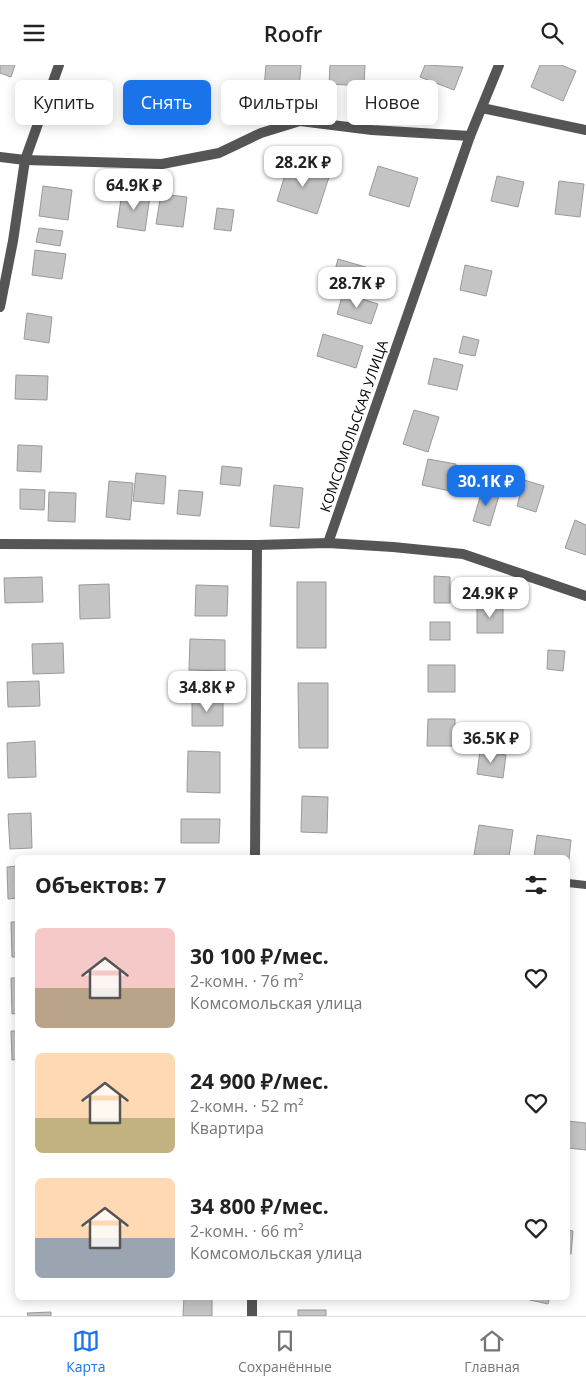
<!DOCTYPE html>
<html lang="ru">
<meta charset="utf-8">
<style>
:root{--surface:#fff;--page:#f6f6f6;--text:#222;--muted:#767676;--line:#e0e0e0;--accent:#1a73e8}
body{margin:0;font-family:"Open Sans",sans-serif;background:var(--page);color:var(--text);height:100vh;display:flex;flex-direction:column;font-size:19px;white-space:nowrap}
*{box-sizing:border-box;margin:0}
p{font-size:16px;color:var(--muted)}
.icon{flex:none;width:28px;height:28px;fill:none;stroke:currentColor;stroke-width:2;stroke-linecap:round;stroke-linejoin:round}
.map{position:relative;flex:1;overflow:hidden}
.drawer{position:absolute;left:15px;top:790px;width:555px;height:445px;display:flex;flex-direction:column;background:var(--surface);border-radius:8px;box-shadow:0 2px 12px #0003}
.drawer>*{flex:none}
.hud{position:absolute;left:15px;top:15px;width:556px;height:45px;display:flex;gap:10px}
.price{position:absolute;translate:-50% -42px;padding:0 11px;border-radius:10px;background:#fff;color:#222;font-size:16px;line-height:32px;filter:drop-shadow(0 1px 2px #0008)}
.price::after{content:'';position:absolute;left:50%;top:30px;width:15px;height:11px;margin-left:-8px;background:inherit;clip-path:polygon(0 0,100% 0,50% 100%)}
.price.on{background:var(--accent);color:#fff}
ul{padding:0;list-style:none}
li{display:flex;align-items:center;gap:15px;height:125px;padding:0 20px}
li span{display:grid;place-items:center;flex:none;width:140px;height:100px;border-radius:8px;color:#555}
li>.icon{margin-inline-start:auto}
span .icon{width:60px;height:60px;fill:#fffc;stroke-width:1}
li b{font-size:21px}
h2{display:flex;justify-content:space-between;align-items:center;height:60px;padding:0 20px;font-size:21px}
.pill{padding:0 18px;border-radius:8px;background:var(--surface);box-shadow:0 2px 12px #0003;font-size:18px;line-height:45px}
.pill.on{background:var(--accent);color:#fff}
header{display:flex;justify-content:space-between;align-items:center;height:65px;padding:0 20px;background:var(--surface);font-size:22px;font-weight:600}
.tab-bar{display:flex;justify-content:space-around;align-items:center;height:70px;border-top:1px solid var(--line);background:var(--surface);font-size:14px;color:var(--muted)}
.tab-bar a{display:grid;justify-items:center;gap:2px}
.tab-bar .on{color:var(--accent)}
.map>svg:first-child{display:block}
.building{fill:#c4c4c4;stroke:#999}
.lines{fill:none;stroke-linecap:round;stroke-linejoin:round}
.lane{stroke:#555;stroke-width:8}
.street{stroke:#555;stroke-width:10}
.labels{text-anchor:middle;stroke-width:4;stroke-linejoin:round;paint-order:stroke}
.street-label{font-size:14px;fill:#000;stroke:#fff}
</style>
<header><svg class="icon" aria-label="menu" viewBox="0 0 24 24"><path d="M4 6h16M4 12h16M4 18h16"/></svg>Roofr<svg class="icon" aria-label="search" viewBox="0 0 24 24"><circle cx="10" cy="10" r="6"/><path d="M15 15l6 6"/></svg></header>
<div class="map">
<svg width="586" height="1251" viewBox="0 0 586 1251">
<rect width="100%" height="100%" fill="#fff"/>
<g class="building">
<polygon points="0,0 15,0 11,12 0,8"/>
<polygon points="266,0 301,0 299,25 264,23"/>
<polygon points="330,0 365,0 364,21 329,19"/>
<polygon points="425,0 463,2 454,25 420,12"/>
<polygon points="540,0 561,0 576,6 563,36 531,22"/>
<polygon points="129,28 164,29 163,55 128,53"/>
<polygon points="289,97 330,109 317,149 277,136"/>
<polygon points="378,101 418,113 409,142 369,130"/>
<polygon points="497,111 524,117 518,142 491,136"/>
<polygon points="559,116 584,119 580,152 555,149"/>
<polygon points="43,121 72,125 68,155 39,151"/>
<polygon points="122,127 150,131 145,166 117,162"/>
<polygon points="161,129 187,132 183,162 156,159"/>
<polygon points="217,143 234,145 231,166 214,164"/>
<polygon points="39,163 63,166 60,181 36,177"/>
<polygon points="35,185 66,189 62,214 32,210"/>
<polygon points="338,194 386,208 380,231 332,216"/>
<polygon points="465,200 492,206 486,231 460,225"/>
<polygon points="343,228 378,239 371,259 337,249"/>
<polygon points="27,248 52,252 49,278 24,274"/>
<polygon points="323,269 363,281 356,303 317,291"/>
<polygon points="463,271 479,275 475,291 459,288"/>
<polygon points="434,293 463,300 457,325 428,319"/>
<polygon points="16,310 48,311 47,335 15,334"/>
<polygon points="414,345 439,352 428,387 403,379"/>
<polygon points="18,380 42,381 41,407 17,406"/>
<polygon points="428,394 456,399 450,426 422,420"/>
<polygon points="222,401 242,403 240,421 220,419"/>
<polygon points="136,408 166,411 164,439 133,436"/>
<polygon points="524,415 544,421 536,447 517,441"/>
<polygon points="109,416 133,418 130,455 106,452"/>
<polygon points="274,420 303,423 299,463 270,461"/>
<polygon points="483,422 500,427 490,461 473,456"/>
<polygon points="20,424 45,425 44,445 20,444"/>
<polygon points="179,425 203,427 200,451 177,449"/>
<polygon points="49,427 76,428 75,457 48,456"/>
<polygon points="575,455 586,460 586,490 565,483"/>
<polygon points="434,511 450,512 450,538 434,538"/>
<polygon points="42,512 43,537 5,538 4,513"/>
<rect x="297" y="517" width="29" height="66"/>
<polygon points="109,519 110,553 80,554 79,520"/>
<polygon points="196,520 228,521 227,551 195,551"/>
<rect x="477" y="540" width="26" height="28"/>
<rect x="430" y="557" width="20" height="18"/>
<polygon points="190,574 225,575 225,606 189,605"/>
<polygon points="63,578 64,608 33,609 32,579"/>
<polygon points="548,585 565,586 563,606 547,604"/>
<rect x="428" y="600" width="27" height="27"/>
<polygon points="39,616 40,641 8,642 7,617"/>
<polygon points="298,618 328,618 328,683 299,683"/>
<polygon points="192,634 223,635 223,661 192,661"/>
<polygon points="428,654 455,654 455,681 427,681"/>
<polygon points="35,676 36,712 8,713 7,678"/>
<polygon points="188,686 220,687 220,728 187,727"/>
<polygon points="480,686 506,690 503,713 477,709"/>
<polygon points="302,731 328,732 327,768 301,767"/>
<polygon points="31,748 32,783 10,784 8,749"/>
<polygon points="181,754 220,754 219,778 181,778"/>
<polygon points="479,760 513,765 509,792 474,790"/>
<polygon points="537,770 571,775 568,804 568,792 534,792"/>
<polygon points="18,801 18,833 8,834 7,802"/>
<polygon points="11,857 18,857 18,892 12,892"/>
<polygon points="11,913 18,913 18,948 12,949"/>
<polygon points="11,966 18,966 18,994 12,995"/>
<polygon points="568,1056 586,1058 586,1085 568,1083"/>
<polygon points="568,1165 573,1166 571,1189 568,1188"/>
<polygon points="184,1232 212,1232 212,1251 183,1251"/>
<polygon points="517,1232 550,1232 548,1239"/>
<rect x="298" y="1245" width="28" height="6"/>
<polygon points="51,1247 51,1251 28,1251 27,1248"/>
</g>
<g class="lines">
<polyline class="lane" points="568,818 586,820"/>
<g class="street">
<polyline points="482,43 586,65"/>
<polyline points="0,92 25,95 162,99 219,88 261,68 300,56 372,65 470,71"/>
<polyline points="0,242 13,176 25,95 59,0"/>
<polyline points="328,478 470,71 499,0"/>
<polyline points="0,479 257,480 328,478 393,482 463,489 586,531"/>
<polyline points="255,792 257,480"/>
<polyline points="252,1251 252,1232"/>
</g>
</g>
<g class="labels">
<g class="street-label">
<text transform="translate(354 361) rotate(-71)" y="5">КОМСОМОЛЬСКАЯ УЛИЦА</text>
</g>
</g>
</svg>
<b class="price" style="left:303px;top:123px">28.2K ₽</b>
<b class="price" style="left:134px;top:146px">64.9K ₽</b>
<b class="price" style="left:357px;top:244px">28.7K ₽</b>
<b class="price on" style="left:486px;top:442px">30.1K ₽</b>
<b class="price" style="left:490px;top:554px">24.9K ₽</b>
<b class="price" style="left:207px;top:648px">34.8K ₽</b>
<b class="price" style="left:491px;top:699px">36.5K ₽</b>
<div class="hud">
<a class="pill">Купить</a>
<a class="pill on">Снять</a>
<a class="pill">Фильтры</a>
<a class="pill">Новое</a>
</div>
<section class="drawer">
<h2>Объектов: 7<svg class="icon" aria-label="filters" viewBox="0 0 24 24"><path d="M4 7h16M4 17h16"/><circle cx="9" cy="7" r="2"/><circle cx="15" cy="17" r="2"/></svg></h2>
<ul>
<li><span style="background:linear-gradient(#f6c9c9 60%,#b9a48a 0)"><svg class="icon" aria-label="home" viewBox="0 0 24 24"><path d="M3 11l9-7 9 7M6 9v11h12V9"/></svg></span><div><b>30 100 ₽/мес.</b><p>2-комн. · 76 m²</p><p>Комсомольская улица</p></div><svg class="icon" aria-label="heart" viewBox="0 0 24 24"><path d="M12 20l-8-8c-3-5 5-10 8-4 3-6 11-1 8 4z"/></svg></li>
<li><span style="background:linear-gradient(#ffd9b3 65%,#c2b280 0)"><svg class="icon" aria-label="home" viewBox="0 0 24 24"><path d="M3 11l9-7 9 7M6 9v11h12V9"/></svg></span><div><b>24 900 ₽/мес.</b><p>2-комн. · 52 m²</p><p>Квартира</p></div><svg class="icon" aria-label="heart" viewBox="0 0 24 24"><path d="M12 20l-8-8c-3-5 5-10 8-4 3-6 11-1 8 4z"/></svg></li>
<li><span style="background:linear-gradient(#ffd9b3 60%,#9aa5b1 0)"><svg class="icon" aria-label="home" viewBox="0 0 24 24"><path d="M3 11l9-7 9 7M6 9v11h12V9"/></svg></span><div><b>34 800 ₽/мес.</b><p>2-комн. · 66 m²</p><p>Комсомольская улица</p></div><svg class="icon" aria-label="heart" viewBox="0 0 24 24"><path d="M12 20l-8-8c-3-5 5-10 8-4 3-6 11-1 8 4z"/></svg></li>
</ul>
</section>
</div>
<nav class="tab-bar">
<a class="on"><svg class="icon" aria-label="map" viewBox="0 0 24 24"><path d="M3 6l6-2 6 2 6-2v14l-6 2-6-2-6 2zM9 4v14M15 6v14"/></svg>Карта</a>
<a><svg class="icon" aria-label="saved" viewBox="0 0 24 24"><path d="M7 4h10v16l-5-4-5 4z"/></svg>Сохранённые</a>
<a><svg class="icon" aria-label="home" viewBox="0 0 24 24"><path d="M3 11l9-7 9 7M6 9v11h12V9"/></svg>Главная</a>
</nav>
